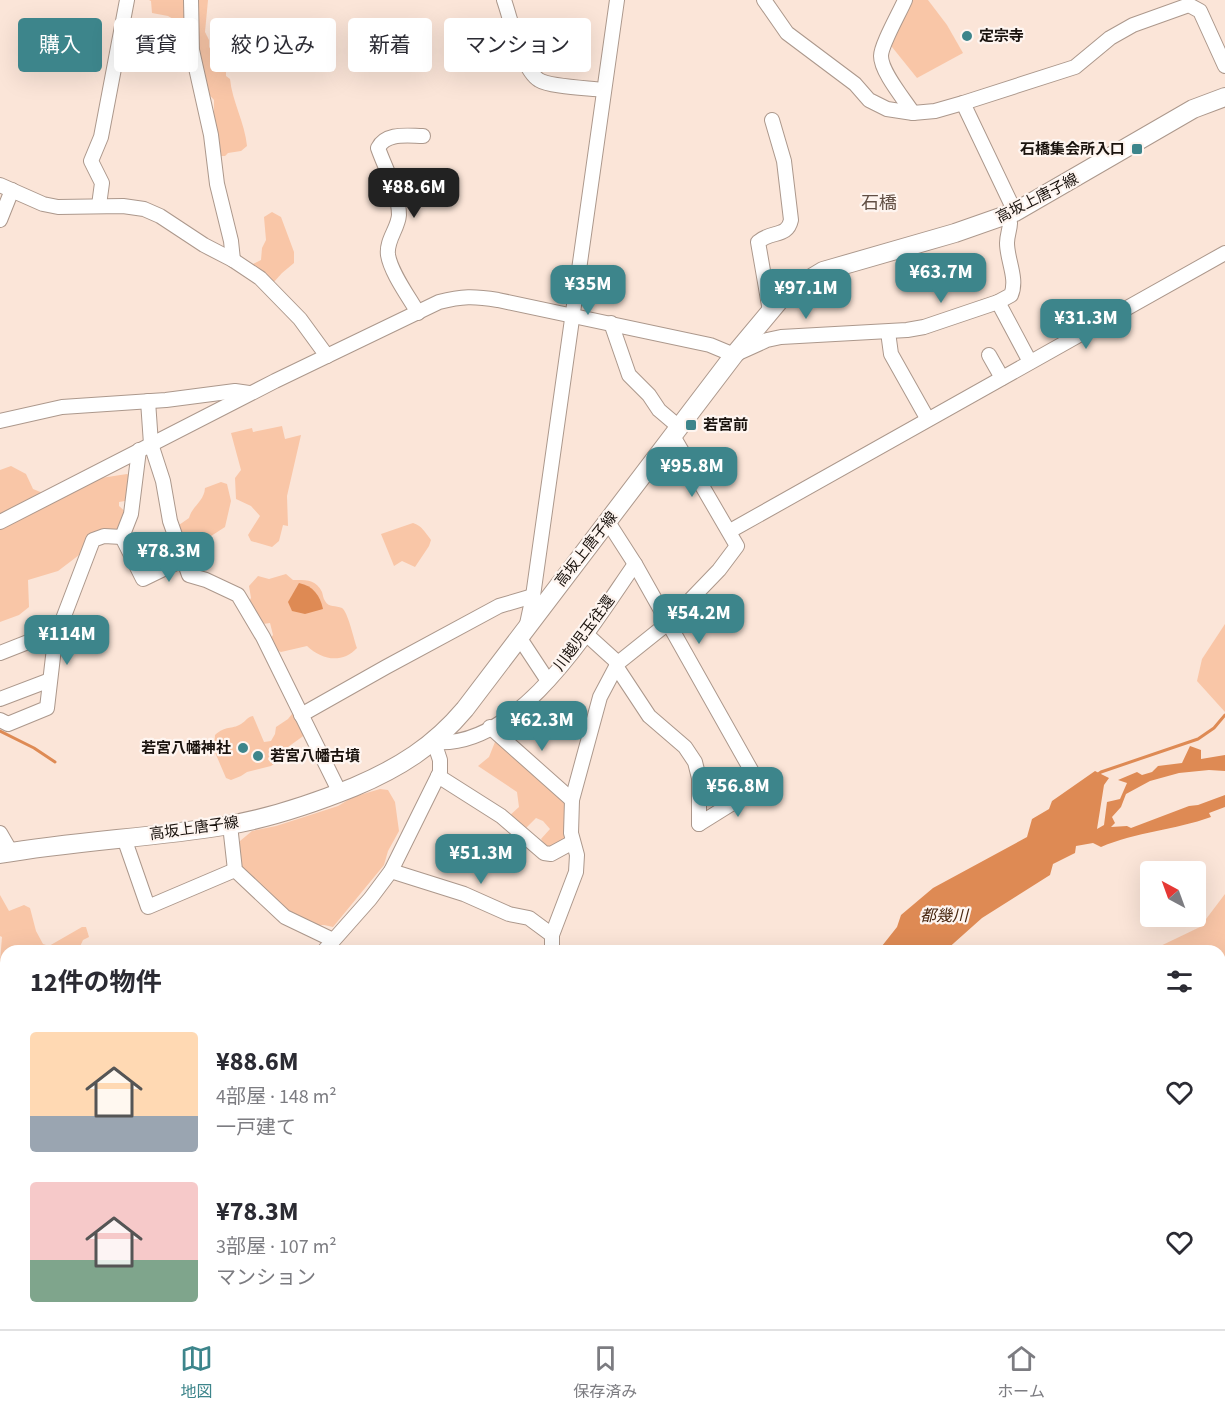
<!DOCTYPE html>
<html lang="ja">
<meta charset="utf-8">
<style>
:root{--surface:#fff;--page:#f7f7f7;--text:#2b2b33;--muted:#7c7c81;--line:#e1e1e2;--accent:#3d858b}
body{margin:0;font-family:"Source Sans 3","Noto Sans JP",sans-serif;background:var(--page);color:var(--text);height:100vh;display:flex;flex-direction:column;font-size:22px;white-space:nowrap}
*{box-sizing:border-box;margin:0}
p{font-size:20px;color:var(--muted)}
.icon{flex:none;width:33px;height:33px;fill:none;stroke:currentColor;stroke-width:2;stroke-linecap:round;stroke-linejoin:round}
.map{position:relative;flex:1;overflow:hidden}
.sheet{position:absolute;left:0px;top:945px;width:1226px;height:384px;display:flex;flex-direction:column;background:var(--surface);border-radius:18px 18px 0 0;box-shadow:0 6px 24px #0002}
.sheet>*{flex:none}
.top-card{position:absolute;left:18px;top:18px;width:600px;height:54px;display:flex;gap:12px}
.needle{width:39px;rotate:319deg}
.tools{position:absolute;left:1140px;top:861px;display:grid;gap:12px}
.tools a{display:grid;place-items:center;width:66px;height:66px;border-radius:6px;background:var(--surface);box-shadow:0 6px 24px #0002;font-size:30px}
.price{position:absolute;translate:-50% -51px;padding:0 14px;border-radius:12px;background:var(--accent);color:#fff;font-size:20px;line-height:39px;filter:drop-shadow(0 2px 3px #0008)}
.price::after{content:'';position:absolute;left:50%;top:36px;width:18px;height:14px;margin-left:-9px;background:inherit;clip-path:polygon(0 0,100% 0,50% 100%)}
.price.selected{background:#222;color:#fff}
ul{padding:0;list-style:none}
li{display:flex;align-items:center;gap:18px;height:150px;padding:0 30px}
li span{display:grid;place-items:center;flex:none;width:168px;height:120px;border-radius:6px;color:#555}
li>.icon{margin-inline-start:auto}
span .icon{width:72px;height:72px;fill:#fffc;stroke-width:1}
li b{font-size:26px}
h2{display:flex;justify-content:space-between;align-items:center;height:72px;padding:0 30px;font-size:26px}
.tag{padding:0 21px;border-radius:6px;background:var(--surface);box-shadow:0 6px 24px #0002;font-size:21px;line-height:54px}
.tag.selected{background:var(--accent);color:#fff}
.dock{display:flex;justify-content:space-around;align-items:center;height:84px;border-top:2px solid var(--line);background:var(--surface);font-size:16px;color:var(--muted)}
.dock a{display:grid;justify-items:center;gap:3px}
.dock .selected{color:var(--accent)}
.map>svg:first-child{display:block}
.green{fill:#f9c6a7}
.water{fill:#de8a54}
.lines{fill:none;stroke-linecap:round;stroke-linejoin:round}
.stream{stroke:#de8a54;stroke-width:3}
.minor-casing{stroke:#ac988c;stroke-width:16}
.major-casing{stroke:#ac988c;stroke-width:20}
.minor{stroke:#fff;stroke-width:14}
.major{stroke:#fff;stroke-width:18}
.poi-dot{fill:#3d858b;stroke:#fef5f0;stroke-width:2}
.labels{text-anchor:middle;stroke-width:4.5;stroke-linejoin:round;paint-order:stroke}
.poi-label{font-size:15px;font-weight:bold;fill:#1a130e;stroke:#fef5f0;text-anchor:start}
.street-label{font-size:15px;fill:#1a130e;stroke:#fef5f0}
.water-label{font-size:16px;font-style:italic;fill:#48260f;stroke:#fef5f0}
.quarter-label{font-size:18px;fill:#614f44;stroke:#fef5f0}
</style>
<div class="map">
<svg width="1225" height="1329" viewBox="0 0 1225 1329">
<rect width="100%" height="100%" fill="#fbe5d8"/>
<g class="green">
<polygon points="149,0 188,0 185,19 177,21 168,16 152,13 151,1"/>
<path d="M 199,0 L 208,0 L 205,32 L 209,40 L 209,47 L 226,72 L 226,76 L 230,79 C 232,101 245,123 247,146 L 241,151 L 228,153 L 225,156 L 220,156 L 217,145 L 219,142 L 214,122 L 214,100 L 205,90 L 188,55 L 181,46 L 179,34 L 195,23 Z"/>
<polygon points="908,0 928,0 947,25 963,53 917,78 888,42"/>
<polygon points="272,212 281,217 294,252 294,263 282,273 273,283 253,270 253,264 261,260 262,248 266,240 264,217"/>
<polygon points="282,426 285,439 301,435 287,496 288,526 283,525 279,541 272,547 251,541 248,535 260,516 251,506 236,499 235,478 241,470 231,433 252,428 253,432"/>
<polygon points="11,466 26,474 33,489 60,500 72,491 101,478 127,474 132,477 125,501 119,502 119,506 128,514 120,529 112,530 58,571 28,580 29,607 19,615 0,622 0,470"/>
<path d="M 221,482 L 227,484 L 231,501 L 225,527 L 211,536 L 207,542 L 213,560 L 209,565 L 194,568 C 184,561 178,537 179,525 L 189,518 C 192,506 204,502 205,488 Z"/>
<path d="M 413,523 C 422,526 425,532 431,540 L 429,546 L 415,567 L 402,561 L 394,566 L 381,534 Z"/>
<path d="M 286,574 L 293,580 C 305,580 316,579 322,592 C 323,595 323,598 325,601 C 329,608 336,605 342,608 C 348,612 354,640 357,648 C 342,664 322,660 307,646 L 281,652 L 274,649 L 270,639 L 273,635 L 270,623 L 263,624 L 247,604 L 251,598 L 249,586 L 258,576 L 269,579 Z"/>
<polygon points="1225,624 1225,712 1197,681 1202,659"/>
<path d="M 297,713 L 306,734 L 288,747 L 277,762 L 271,766 L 247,772 L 241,776 L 231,780 L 226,778 L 214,750 L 215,735 C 226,725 231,730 241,724 C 246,721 247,717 253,716 L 264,742 L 271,741 L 275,734 L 276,727 L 288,719 L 292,714 Z"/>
<polygon points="495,742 501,743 562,800 569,810 568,841 548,849 541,839 550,829 543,821 536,818 524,830 508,817 519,807 517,792 478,766 489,757"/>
<polygon points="380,789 388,790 395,802 399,831 388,851 384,865 333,927 324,925 311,925 292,915 242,870 238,850 240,841 252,831 276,826 301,818 338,806 353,797"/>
<polygon points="1225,894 1225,1156 1220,1161 1220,951 1150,951 1200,927"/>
<polygon points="0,895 9,911 24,905 30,908 36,931 43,944 49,946 82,927 86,927 89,937 83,940 78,951 6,951 6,1022 0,1017 0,977 5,967 0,961 2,937 0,936"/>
<polygon points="259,1323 317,1323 305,1329 261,1329"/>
<polygon points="984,1323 1156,1323 1139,1329 986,1329"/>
</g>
<g class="water">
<path d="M 299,583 C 313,586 320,595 323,609 L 305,614 L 292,611 L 288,602 Z"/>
<path d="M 1190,746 L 1201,750 L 1201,759 L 1225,755 L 1225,771 L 1209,770 L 1179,773 L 1150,781 L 1126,794 L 1121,807 L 1112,817 L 1115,823 L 1111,827 L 1127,826 L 1131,828 L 1189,806 L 1198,805 L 1225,795 L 1225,807 L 1209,813 L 1211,817 C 1175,830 1136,832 1101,847 L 1093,843 L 1076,846 L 1075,853 L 1053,864 L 1050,875 L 982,918 L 945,951 L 878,951 L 897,927 L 901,915 L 933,888 L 1027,837 L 1032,819 L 1049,809 L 1052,801 L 1095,771 L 1109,778 L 1104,785 L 1097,829 L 1104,825 L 1107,802 L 1120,799 L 1127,783 L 1118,780 L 1137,772 L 1142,775 L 1152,772 L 1158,766 L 1182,763 Z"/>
<polygon points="908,1323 954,1323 956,1329 911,1329"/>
</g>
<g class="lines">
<g class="stream">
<polyline points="0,731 34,748 55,762"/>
<polyline points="1097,775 1101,772 1198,739 1214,728 1225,715"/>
<polyline points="374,947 483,951"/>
<polyline points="1220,1078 1225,1073"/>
<polyline points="1042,1329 1044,1323"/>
</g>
<defs>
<g id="minor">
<polyline points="191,0 192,50 211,135 217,184 231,241 233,260"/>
<path d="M 504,0 C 511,20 522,70 539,80 C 550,87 590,88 604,90"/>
<polyline points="764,0 787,33 855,84 869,100 887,109 913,113 935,111 963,103 1075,67 1110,38 1133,25 1189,5 1200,11 1225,66"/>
<path d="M 905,0 C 900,12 881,45 881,56 C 881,72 904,99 913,113"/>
<polyline points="963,103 1015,212"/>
<polyline points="0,185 43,204 58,207 123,206 144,209 160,216 204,245 233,260 260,278 300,319 327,356"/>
<polyline points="99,205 102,183 91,161 101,137 127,0"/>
<polyline points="0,220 12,190"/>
<polyline points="998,302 1030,362"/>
<path d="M 770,311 L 758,242 C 772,230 787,238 791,220 L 784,161 L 772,120"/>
<path d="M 418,313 C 409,297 391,273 388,255 C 386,240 398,229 399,215 C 399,193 385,168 378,148 C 386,132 408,136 423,136"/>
<polyline points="611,323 629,375 649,395 659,410 679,427"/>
<polyline points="888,332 891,354 927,418"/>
<polyline points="989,355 1002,378"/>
<polyline points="148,401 151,444 163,481 170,521 189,575 206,580 238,595 263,637 340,793"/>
<polyline points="0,421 62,407 166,400 235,391 249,393"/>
<polyline points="139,450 131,514 122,537 143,579 182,560"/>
<path d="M 0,522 L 275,381 L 439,302 C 462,296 474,296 498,300 L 710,345 L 734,355 L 767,340 L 781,337 L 907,330 L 924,327 L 998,302 L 1011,295 C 1018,279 1007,260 1007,243 C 1007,232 1013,225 1008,214"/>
<polyline points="608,522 635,564 760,786 699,824"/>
<polyline points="730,531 1225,253"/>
<polyline points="527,624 533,596 617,0"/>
<polyline points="56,631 61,624 93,540 104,536 122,537"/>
<polyline points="586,634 618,663"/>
<polyline points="519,637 548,681"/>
<polyline points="0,653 56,631 47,708 8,724 0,720"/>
<polyline points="616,666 649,716 685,747 695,762 699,778 699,824"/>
<polyline points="0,699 50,680"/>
<polyline points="301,715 386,667 499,606 533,596"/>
<polyline points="490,727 572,800"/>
<polyline points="438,776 501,816 544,853 551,854 573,842"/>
<polyline points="230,825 235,870 285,917 333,940"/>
<polyline points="0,833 11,852"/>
<polyline points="124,838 148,907 235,870"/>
<polyline points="391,871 464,894 509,914 529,918 552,935"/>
<path d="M 324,951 L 370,899 L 391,871 L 440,772 L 440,760 L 434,742 C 519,750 593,624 635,564"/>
<polyline points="552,951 552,935 576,872 577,855 571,833 572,800 600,697 618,663 668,623 719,570 737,546 673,436"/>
<polyline points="0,1098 6,1099"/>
<polyline points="0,1149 6,1156"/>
<polyline points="0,1194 6,1188"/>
<polyline points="252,1323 254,1329"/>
<polyline points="31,1329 40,1323"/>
</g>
<g id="major">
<path d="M 0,854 C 74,841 149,838 223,826 C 268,819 312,804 354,787 C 399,768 434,746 465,709 L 734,355 L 779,301 L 793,289 L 823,271 L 955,233 L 1015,212 L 1193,109 L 1225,97"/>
<polyline points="1220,1294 1225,1284"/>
<polyline points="1201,1329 1204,1323"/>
</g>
</defs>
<use href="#minor" class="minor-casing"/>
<use href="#major" class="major-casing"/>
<use href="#minor" class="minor"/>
<use href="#major" class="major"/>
</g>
<g class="poi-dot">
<circle cx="967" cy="36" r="6"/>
<rect x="1131" y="143" width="12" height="12" rx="3"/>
<rect x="685" y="419" width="12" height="12" rx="3"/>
<circle cx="243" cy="748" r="6"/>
<circle cx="258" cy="756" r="6"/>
</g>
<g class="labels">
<g class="poi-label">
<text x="979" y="41">定宗寺</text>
<text x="1125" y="154" text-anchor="end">石橋集会所入口</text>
<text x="703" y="430">若宮前</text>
<text x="231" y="753" text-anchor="end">若宮八幡神社</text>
<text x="270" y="761">若宮八幡古墳</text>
</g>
<g class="street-label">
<text transform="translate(1037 198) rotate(-27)" y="5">高坂上唐子線</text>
<text transform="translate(586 549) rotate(-52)" y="5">高坂上唐子線</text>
<text transform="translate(584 633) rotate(-53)" y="5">川越児玉往還</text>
<text transform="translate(194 828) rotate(-8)" y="5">高坂上唐子線</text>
</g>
<g class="water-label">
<text x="944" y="921">都幾川</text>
</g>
<g class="quarter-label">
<text x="879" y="209">石橋</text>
</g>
</g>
</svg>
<div class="tools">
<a><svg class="needle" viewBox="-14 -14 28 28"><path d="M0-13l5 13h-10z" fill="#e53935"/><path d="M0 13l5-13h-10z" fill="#7c7c81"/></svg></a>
</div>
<b class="price selected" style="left:414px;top:219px">¥88.6M</b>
<b class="price" style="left:941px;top:304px">¥63.7M</b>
<b class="price" style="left:588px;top:316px">¥35M</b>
<b class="price" style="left:806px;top:320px">¥97.1M</b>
<b class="price" style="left:1086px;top:350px">¥31.3M</b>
<b class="price" style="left:692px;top:498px">¥95.8M</b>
<b class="price" style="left:169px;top:583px">¥78.3M</b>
<b class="price" style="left:699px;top:645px">¥54.2M</b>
<b class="price" style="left:67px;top:666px">¥114M</b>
<b class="price" style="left:542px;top:752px">¥62.3M</b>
<b class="price" style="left:738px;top:818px">¥56.8M</b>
<b class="price" style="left:481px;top:885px">¥51.3M</b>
<div class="top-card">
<a class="tag selected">購入</a>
<a class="tag">賃貸</a>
<a class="tag">絞り込み</a>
<a class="tag">新着</a>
<a class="tag">マンション</a>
</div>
<section class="sheet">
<h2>12件の物件<svg class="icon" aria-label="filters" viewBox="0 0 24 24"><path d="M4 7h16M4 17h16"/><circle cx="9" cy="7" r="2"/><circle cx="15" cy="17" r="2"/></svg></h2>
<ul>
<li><span style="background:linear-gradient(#ffd9b3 70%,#9aa5b1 0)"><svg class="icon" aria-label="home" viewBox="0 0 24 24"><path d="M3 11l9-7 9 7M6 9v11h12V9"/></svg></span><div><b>¥88.6M</b><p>4部屋 · 148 m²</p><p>一戸建て</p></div><svg class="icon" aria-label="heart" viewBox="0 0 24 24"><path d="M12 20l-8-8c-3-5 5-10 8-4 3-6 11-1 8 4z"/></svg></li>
<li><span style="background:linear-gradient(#f6c9c9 65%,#7fa58c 0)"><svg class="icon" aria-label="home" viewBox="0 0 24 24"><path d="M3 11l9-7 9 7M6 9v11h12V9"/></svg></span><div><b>¥78.3M</b><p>3部屋 · 107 m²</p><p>マンション</p></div><svg class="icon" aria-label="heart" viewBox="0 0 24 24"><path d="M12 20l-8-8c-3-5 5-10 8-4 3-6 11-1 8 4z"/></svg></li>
</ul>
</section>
</div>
<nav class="dock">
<a class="selected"><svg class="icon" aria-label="map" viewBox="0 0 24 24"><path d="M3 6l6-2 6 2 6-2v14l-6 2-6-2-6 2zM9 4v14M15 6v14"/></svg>地図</a>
<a><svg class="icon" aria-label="saved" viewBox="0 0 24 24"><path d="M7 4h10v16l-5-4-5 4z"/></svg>保存済み</a>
<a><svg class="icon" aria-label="home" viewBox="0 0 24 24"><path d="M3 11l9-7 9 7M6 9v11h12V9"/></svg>ホーム</a>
</nav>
